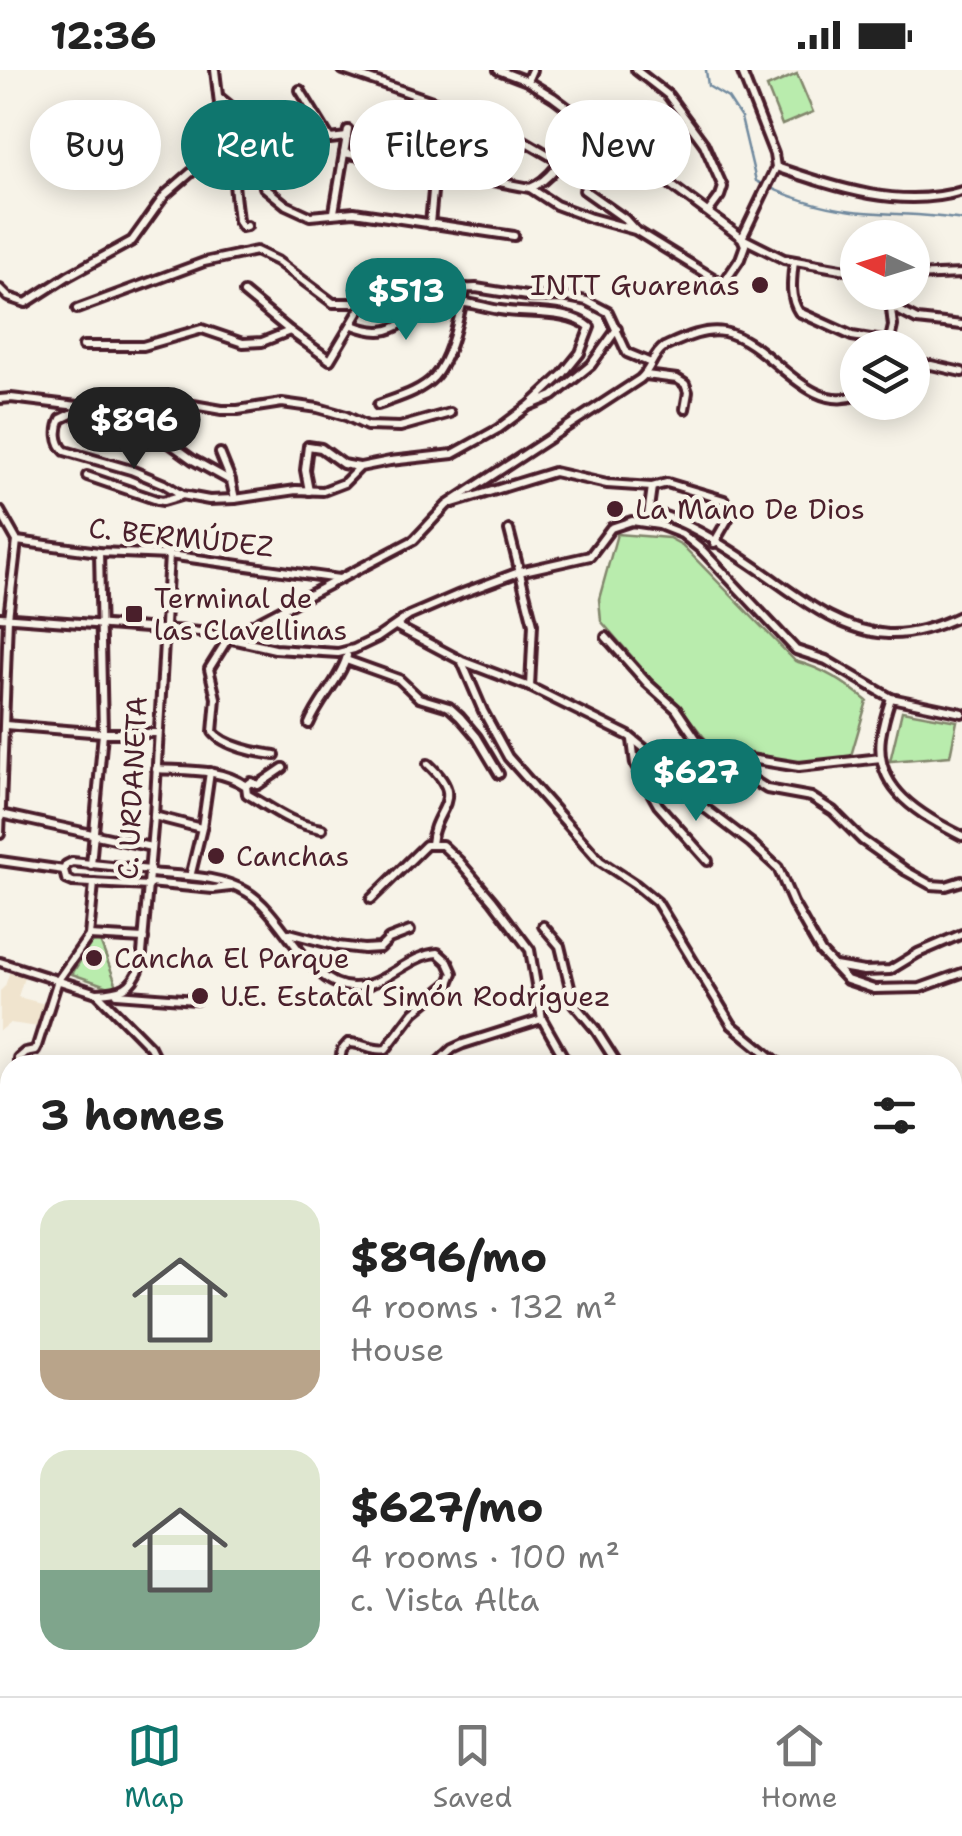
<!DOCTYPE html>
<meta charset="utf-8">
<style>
:root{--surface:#fff;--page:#f6f6f6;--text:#222;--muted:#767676;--line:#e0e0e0;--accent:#0f766e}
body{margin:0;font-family:"Shantell Sans",sans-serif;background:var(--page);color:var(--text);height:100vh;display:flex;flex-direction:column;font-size:38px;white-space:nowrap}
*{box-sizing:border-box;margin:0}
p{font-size:32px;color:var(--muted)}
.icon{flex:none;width:55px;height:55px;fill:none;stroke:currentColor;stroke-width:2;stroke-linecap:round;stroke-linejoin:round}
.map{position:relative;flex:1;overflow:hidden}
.drawer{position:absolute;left:0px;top:985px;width:962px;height:642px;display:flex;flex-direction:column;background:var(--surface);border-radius:30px 30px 0 0;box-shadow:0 5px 25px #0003}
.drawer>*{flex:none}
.banner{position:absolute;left:30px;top:30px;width:902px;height:90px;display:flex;gap:20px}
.needle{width:65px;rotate:274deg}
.buttons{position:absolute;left:840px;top:150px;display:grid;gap:20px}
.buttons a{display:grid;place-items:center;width:90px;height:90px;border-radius:50%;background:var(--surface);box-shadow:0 5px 25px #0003;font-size:50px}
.price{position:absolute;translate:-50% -85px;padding:0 22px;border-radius:35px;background:var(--accent);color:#fff;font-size:32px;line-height:65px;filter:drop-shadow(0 2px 5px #0008)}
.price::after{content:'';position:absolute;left:50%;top:60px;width:30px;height:22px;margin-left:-15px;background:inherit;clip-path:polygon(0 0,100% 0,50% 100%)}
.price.active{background:#222;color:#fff}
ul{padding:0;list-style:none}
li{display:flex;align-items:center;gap:30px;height:250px;padding:0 40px}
li span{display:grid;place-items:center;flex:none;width:280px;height:200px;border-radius:30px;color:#555}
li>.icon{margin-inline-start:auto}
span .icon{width:120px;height:120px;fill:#fffc;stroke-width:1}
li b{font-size:42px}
h2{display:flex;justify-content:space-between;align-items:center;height:120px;padding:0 40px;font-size:42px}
.chip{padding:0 35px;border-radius:45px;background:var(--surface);box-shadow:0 5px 25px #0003;font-size:35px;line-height:90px}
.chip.active{background:var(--accent);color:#fff}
.status{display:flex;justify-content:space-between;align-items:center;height:70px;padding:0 50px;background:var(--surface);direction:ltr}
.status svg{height:28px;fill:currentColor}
.dock{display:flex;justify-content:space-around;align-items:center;height:140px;border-top:2px solid var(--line);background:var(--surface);font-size:28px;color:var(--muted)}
.dock a{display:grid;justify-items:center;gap:5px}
.dock .active{color:var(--accent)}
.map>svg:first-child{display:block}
.built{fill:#f0e4ce}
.green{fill:#b9ecad;stroke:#82866c;stroke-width:2.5}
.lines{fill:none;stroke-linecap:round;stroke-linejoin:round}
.stream{stroke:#718a9f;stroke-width:2.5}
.street-casing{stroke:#4a1f2b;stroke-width:14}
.street{stroke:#f7f3e8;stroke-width:6}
.poi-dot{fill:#4a1f2b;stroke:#f7f3e8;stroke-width:4}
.labels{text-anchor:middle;stroke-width:9;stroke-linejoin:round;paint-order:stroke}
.poi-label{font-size:28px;fill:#4a1f2b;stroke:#f7f3e8;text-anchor:start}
.street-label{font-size:28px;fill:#4a1f2b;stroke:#f7f3e8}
</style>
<div class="status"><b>12:36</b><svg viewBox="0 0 49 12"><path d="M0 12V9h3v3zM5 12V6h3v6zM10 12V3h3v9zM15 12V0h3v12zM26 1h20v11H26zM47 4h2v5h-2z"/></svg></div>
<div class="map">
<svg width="962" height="1626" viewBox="0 0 962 1626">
<rect width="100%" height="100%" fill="#f7f3e8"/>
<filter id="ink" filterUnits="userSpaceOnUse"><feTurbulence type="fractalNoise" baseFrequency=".01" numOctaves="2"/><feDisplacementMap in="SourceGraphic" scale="20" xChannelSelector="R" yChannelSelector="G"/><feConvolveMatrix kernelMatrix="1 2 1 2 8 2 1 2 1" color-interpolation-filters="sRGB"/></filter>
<g filter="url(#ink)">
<polygon class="built" points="10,901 25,904 18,927 45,934 39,957 10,953 0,961 0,921 5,916"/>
<g class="green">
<polygon points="797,4 813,42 782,55 767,17"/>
<path d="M 617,464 L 669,468 L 682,475 L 795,591 C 824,599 844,612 867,631 L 850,689 L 804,694 L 748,687 L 711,676 L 678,634 L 654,612 L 601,551 L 599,529 Z"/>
<polygon points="902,641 957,651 950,686 890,691"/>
<polygon points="100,871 117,916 112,918 72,904 91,873"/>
</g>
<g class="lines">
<path class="stream" d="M 706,0 L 708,16 L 728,28 L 741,48 L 756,111 C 785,126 821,137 853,141 C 889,145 926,143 962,150"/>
<defs>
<g id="street">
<polyline points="343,0 490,51 559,91"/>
<polyline points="498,0 527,11 553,27 742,168 784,189 858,202"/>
<polyline points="636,0 668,25 704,74 723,117 720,126 709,141"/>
<polyline points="527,11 532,0"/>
<polyline points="300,20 330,69 347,67"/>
<polyline points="219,27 230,36 258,85 264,117 286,135 310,146 354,142 514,166"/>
<path d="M 344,83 L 530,118 C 555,109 571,74 585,53"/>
<path d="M 776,97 C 835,117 900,140 962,121"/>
<polyline points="530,118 556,135 591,148 635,160 723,214 740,189 745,175 742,168 776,97 774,84 741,0"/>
<polyline points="584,120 625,149 634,159"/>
<polyline points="334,142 348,60"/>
<polyline points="430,154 435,100 461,42"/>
<path d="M 247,156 L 242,157 L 238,151 C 236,128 230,104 238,82 L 253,76"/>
<path d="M 794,191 C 792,209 789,227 799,242 L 852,266 L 889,272"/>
<polyline points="912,206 962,204"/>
<polyline points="0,219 8,227 26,233 68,206 132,171 165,125 202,93 214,71 219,58 220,42 215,0"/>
<polyline points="244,223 290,261 330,290 364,233"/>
<polyline points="892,237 917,250 962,255"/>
<polyline points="77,239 204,192 256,181 277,191 333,233 364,233 453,219 476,218 533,227 562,226 587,231 608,242 627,283 651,293"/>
<polyline points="83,276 143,276 202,259 243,273 262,272 290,261"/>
<polyline points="888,278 893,256 889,222"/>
<polyline points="912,296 931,295 962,302"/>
<polyline points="646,305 677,309 685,314 688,322 685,339"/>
<polyline points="0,329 11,328 86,337 119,333 133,335 147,345 168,372 193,390 231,411 235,429"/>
<path d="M 378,335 C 396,328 420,322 434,307 C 452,287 459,244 466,218"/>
<polyline points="531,335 553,326 591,295 617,259"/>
<path d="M 86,337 L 61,349 C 56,359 56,373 65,381 L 131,400 L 164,414 L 182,425 L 209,430 L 235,429 L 296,420 L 323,421 L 344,413 L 360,397 L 390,391 L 453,384 L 498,359 L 530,335 L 563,304 L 580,283 L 590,257 C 567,239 528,245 500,240 C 482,237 464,230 446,232 C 404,239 402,275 353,255"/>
<polyline points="147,345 157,337 176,332 222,340 238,340 282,333 318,338 346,346 367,356 400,357 450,343"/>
<polyline points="220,383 231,410"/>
<polyline points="87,406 157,430 163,431 180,426"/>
<polyline points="309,421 305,400 308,376 321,378 343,394 359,397"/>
<polyline points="453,433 554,402 607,414 652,417 667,413 724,430 729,447 714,473"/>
<polyline points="0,441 17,471 8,548 0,764"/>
<path d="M 649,441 C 688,451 731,480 764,503 C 801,529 840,561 888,564 C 913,565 939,556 962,545"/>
<polyline points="647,453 652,417"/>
<polyline points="509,460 533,554 530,617"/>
<polyline points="17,471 99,482 169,485 339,509"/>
<polyline points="0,547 200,562 275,579 338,583 354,579 377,568 409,546 460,524 519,502 590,486 611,458 632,451 659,455 682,464 703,481 796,580 826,590 891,628 962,643"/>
<polyline points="396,556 462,591 530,617 629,666 656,688 693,729 751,773 778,798 793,833 821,882 847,910 874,919 920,918 962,903"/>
<polyline points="606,567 647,613 676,639 697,670 734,698 767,719 811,727 833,741 862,770 906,801 931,815 946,816 962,811"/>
<polyline points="346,590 399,609 419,628 449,637 460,647 477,667 499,704"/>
<polyline points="462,592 483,641 508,687 600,791 635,814 657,832 732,955 781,995"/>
<path d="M 891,628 C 887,640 883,654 881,667 C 874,720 921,745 962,766"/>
<path d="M 309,654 C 319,630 340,610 347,586"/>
<polyline points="5,655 103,663 158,663"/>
<polyline points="632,670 635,694 658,735 708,791"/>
<polyline points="714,683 799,697 881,688"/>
<path d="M 275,685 C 257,683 224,676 213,662 L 216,628 L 209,599 L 229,567 L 414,470 L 447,435 L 640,309 C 651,300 652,285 664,277 C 682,269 704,258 724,262 C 772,272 805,345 858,325"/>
<path d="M 428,694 C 468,731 434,736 431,774"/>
<path d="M 156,699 C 187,701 220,698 246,716 L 247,724 C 273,739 290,754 322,759"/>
<polyline points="246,716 251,712 258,715 283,698"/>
<polyline points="1,744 151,777"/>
<polyline points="154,746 201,758"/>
<polyline points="0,791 64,800"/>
<polyline points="91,795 103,663 99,482"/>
<path d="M 150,803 C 181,806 220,805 247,822 C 284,844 308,917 353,917 C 385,917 407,885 438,883 L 448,892 L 453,903 L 449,913 L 414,942 L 386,979 C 373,982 362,972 348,973 L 342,980 L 339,995"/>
<polyline points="191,803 202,758 210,702"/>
<polyline points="149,813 213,819 230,817"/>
<polyline points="149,816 73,812 66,809 64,800 66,795 72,792 150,800"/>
<polyline points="371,829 426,775 442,775 459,791 493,831 530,880 542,949"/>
<polyline points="543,856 560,876 574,934 595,959 618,995"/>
<polyline points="289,863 338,876 364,879 380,878 389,869 410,861"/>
<polyline points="89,866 144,869"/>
<polyline points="0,892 97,923 150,977 159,995"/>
<polyline points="835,896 864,901 890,900 918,883 962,864"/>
<path d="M 97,923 C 122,922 132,919 141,895 L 154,746 L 169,485"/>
<polyline points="117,924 196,930"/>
<polyline points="22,995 18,992 18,988 25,982 35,980 37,976 58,910 89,866 94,813"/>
<polyline points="435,995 452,979 463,974 542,949 568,995"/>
<polyline points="952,1091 962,1086"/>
<polyline points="0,1101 10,1059"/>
<polyline points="952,1107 957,1107 962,1115"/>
<polyline points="0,1148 10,1151"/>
<polyline points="0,1200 10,1202"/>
<polyline points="0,1279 10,1282"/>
<polyline points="952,1317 962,1333"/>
<polyline points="0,1417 10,1418"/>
<polyline points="952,1484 962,1478"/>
<polyline points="391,1618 402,1626"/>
<polyline points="576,1618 581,1626"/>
<polyline points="610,1618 623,1626"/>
<polyline points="747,1618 749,1626"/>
<polyline points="445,1626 448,1618"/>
<polyline points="651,1626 683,1618"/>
<polyline points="961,1626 962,1626"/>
</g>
</defs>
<use href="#street" class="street-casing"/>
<use href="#street" class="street"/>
</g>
</g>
<g class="poi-dot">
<circle cx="760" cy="215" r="10"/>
<circle cx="615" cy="439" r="10"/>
<rect x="124" y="534" width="20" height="20" rx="5"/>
<circle cx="216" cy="786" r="10"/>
<circle cx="94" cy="888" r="10"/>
<circle cx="200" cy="926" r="10"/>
</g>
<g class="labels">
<g class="poi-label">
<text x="740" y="225" text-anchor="end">INTT Guarenas</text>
<text x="635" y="449">La Mano De Dios</text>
<text x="154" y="538">Terminal de<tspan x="154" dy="32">las Clavellinas</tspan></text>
<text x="236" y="796">Canchas</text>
<text x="114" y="898">Cancha El Parque</text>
<text x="220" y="936">U.E. Estatal Simón Rodríguez</text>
</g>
<g class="street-label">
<text transform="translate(181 467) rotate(6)" y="10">C. BERMÚDEZ</text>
<text transform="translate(132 718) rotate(-87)" y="10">C. URDANETA</text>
</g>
</g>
</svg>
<div class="buttons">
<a><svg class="needle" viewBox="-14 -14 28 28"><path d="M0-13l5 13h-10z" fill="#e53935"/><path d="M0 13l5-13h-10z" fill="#767676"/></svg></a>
<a><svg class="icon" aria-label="layers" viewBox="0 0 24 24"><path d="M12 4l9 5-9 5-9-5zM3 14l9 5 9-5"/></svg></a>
</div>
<b class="price" style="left:406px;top:273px">$513</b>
<b class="price active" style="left:134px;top:402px">$896</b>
<b class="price" style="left:696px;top:754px">$627</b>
<div class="banner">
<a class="chip">Buy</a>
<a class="chip active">Rent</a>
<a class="chip">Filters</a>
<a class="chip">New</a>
</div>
<section class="drawer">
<h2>3 homes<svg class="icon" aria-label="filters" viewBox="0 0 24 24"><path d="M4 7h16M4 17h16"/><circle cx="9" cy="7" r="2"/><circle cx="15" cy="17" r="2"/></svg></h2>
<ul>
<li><span style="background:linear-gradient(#dfe7d0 75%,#b9a48a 0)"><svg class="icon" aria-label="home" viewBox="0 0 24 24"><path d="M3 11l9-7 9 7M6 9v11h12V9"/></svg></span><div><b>$896/mo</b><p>4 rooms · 132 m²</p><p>House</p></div></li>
<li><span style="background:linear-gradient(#dfe7d0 60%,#7fa58c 0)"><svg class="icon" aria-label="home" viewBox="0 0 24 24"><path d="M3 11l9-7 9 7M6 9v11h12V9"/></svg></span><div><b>$627/mo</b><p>4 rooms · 100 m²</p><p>c. Vista Alta</p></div></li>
</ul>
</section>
</div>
<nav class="dock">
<a class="active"><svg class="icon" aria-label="map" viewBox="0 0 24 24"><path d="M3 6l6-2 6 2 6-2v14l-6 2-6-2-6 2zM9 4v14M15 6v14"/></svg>Map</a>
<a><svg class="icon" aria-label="saved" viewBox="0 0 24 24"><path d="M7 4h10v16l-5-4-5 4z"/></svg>Saved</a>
<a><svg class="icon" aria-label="home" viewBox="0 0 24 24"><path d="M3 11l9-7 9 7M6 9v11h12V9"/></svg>Home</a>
</nav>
